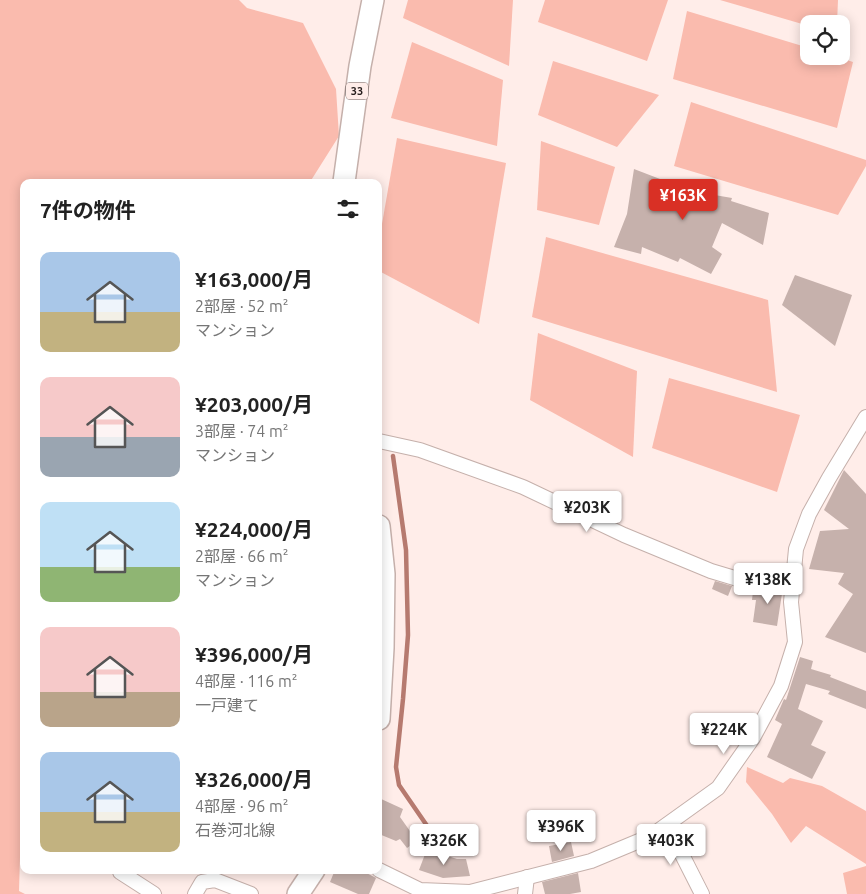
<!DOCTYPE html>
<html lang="ja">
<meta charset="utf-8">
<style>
:root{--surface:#fff;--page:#f2f2f2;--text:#222;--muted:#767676;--accent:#d93025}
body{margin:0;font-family:Ubuntu,"Noto Sans JP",sans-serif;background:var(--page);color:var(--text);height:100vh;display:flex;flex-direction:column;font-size:19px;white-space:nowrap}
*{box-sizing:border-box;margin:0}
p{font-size:16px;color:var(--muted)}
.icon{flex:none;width:28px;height:28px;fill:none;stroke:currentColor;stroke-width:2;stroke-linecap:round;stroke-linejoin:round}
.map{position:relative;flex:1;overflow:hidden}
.panel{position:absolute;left:20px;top:179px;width:362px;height:695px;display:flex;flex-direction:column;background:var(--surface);border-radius:10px;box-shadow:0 2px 12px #0003}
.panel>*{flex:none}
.fabs{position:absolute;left:800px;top:15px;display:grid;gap:10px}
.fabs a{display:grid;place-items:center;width:50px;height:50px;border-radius:10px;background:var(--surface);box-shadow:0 2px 12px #0003;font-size:25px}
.price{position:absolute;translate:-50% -42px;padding:0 11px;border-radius:5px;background:#fff;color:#222;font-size:16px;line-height:32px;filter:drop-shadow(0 1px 2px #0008)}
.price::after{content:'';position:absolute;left:50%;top:30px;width:15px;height:11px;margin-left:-8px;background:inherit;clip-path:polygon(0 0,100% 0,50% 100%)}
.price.on{background:var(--accent);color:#fff}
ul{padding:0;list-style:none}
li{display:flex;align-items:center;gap:15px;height:125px;padding:0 20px}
li span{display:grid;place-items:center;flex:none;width:140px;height:100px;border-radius:10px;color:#555}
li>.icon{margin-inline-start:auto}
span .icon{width:60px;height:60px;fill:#fffc;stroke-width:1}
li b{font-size:21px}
h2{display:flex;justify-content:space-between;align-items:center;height:60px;padding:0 20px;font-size:21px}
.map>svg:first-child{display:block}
.green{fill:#fabbae}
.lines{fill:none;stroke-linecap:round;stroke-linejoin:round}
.stream{stroke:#b67a6f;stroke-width:4.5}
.building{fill:#c6b1ac}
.street-casing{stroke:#c5b0ab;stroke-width:16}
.primary-casing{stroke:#c5b0ab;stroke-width:24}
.street{stroke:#fff;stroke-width:14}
.primary{stroke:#fff;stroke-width:21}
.labels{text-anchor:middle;stroke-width:5;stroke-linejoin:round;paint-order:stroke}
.shield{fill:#ffede9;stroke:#685e5c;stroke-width:1}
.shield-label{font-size:11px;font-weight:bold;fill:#28201f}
</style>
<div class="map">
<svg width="866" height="894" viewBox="0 0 866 894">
<rect width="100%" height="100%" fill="#ffede9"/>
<g class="green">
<polygon points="0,0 239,0 247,8 303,23 336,89 339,136 310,182 24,182 24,820 21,823 19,891 25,894 0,894"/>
<polygon points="408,0 513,0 509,66 403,18"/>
<polygon points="545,0 668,0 647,61 538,22"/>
<polygon points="720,0 838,0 837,24 809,24 809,26"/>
<polygon points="687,11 809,48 809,56 835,56 853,62 837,128 673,79"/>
<polygon points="412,42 503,80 497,146 391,118"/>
<polygon points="553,61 659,95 617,147 538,115"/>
<polygon points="691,102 866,160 866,166 838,215 674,166"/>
<polygon points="397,138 506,163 479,324 379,271 379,241"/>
<polygon points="541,141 615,167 599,225 537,210"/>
<polygon points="546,237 768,300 777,392 532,317"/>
<polygon points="538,333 637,371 633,457 530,400"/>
<polygon points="669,378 800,415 777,492 652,448"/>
<polygon points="747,767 783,783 790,778 822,786 866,811 866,864 806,826 791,843 772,814 746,782"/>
<polygon points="866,866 866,894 847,894 843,873"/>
</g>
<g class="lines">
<polyline class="stream" points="393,456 406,550 408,635 403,699 396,767 399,785 443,849"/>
</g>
<g class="building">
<polygon points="634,169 673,184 673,182 698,189 697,192 732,198 731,201 769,213 763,245 722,223 712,247 722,254 711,274 680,258 678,262 642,247 641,254 614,247 627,214"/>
<polygon points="795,275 852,295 835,346 782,305"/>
<polygon points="844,470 866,494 866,653 825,637 853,594 838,584 844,573 809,569 820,531 849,529 824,510"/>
<polygon points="715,581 732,586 728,596 712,589"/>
<polygon points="773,585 783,587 777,626 753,622 756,600 752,600 753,591"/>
<polygon points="800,657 813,661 811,669 831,675 830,677 866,691 866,709 828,694 830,691 806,684 798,709 823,721 811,745 826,752 812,779 767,757 782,724 775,720 784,699 786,700"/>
<polygon points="379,798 403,809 400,817 417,841 407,848 400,839 396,841 379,834"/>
<polygon points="571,842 574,856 552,862 549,846"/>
<polygon points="427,849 457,859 466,859 470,876 443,878 419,870"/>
<polygon points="335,870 361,870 376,878 369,894 358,894 330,882"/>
<polygon points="578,873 581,892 570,894 545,894 542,882"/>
</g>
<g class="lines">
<defs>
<g id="street">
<polyline points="379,441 420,450 523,487 624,535 711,571 751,583 794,569"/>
<polyline points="667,825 702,894"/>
<polyline points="379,870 420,890 470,892 591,861 651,836 718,788 753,738 781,686 795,642 791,602 796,549 809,514 829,478 866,417"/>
<polyline points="120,872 154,894"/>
<polyline points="195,894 202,882 215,880 251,894"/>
<polyline points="525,894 527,877"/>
</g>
<g id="primary">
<polyline points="344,182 360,66 373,0"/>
<polyline points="379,526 384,574 383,648 379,719"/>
<polyline points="298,894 314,870"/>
</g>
</defs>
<use href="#street" class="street-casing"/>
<use href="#primary" class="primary-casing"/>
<use href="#street" class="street"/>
<use href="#primary" class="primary"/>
</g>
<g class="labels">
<rect class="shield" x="346" y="82.5" width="22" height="17" rx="4"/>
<g class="shield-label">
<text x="357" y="95">33</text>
</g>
</g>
</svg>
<div class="fabs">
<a><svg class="icon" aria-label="locate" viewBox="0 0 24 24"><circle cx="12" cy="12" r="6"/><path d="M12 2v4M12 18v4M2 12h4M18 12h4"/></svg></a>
</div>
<b class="price on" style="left:683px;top:221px">¥163K</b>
<b class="price" style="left:587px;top:533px">¥203K</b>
<b class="price" style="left:768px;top:605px">¥138K</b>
<b class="price" style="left:724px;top:755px">¥224K</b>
<b class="price" style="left:561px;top:852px">¥396K</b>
<b class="price" style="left:444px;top:866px">¥326K</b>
<b class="price" style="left:671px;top:866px">¥403K</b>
<section class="panel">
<h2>7件の物件<svg class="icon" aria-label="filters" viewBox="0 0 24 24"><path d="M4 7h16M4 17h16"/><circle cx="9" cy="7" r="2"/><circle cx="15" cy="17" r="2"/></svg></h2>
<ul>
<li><span style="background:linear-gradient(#a9c7e8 60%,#c2b280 0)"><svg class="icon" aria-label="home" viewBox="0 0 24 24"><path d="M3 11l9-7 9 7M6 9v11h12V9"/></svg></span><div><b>¥163,000/月</b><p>2部屋 · 52 m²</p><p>マンション</p></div></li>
<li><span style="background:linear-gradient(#f6c9c9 60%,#9aa5b1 0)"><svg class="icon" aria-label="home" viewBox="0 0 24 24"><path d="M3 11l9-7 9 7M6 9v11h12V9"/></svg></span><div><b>¥203,000/月</b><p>3部屋 · 74 m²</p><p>マンション</p></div></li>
<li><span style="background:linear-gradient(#bfe0f5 65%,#8fb573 0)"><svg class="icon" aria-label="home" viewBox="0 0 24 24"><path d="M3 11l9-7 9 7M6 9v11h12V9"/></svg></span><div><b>¥224,000/月</b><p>2部屋 · 66 m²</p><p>マンション</p></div></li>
<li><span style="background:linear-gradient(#f6c9c9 65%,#b9a48a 0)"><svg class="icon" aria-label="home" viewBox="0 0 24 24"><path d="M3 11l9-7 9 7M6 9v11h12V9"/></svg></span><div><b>¥396,000/月</b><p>4部屋 · 116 m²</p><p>一戸建て</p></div></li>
<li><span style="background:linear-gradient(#a9c7e8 60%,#c2b280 0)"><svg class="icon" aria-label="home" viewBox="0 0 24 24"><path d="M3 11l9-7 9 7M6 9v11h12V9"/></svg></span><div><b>¥326,000/月</b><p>4部屋 · 96 m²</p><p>石巻河北線</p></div></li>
</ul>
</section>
</div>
